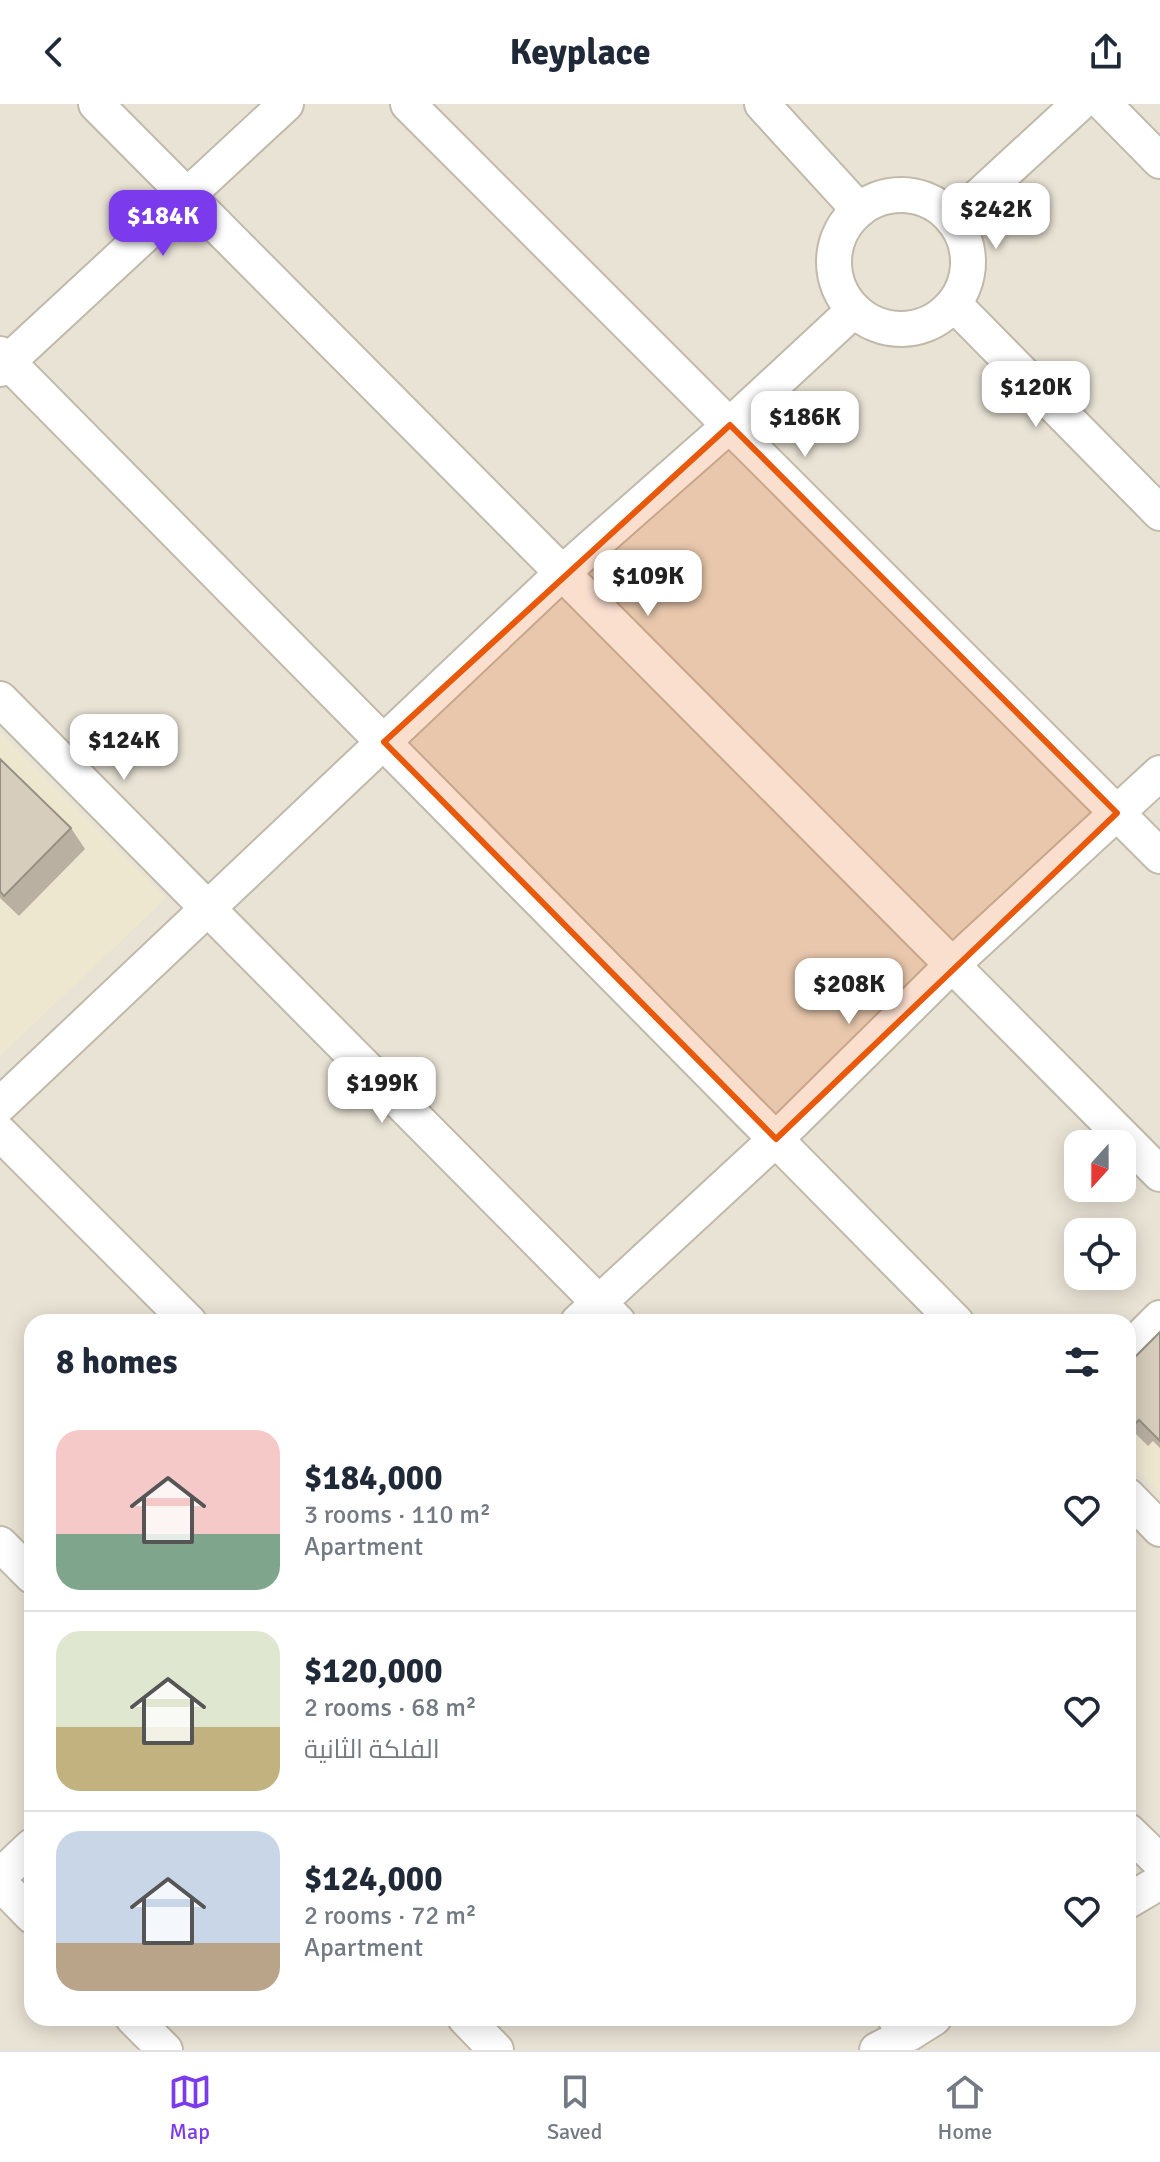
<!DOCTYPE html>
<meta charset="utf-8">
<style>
:root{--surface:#fff;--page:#f6f6f7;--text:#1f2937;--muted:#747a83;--line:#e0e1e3;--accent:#7c3aed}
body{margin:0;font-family:Signika,Cairo,sans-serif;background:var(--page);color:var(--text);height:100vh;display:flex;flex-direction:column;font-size:30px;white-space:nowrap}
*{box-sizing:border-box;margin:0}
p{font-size:26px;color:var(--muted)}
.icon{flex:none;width:44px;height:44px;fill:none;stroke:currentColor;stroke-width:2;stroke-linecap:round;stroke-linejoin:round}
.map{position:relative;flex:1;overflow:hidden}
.sheet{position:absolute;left:24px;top:1210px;width:1112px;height:712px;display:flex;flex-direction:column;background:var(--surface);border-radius:24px;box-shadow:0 4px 20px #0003}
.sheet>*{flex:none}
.needle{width:52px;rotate:201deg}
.controls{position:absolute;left:1064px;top:1026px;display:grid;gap:16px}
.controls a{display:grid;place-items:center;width:72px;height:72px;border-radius:16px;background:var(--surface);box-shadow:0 4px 20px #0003;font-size:40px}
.price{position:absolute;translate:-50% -68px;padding:0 18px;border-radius:16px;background:#fff;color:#222;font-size:26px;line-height:52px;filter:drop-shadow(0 2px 4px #0008)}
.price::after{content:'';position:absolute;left:50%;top:48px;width:24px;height:18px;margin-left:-12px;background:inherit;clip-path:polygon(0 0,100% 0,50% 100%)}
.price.selected{background:var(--accent);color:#fff}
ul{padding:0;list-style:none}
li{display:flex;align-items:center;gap:24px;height:200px;padding:0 32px}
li+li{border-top:2px solid var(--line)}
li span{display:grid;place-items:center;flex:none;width:224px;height:160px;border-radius:24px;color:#555}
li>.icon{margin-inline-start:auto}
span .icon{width:96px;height:96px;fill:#fffc;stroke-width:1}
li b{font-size:34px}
h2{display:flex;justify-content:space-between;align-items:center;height:96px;padding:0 32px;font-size:34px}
header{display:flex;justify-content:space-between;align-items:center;height:104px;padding:0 32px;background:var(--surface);font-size:36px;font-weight:700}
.menu{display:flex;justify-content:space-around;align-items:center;height:112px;border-top:2px solid var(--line);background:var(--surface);font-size:22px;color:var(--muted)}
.menu a{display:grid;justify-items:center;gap:4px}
.menu .selected{color:var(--accent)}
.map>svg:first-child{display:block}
.residential{fill:#e9e3d5;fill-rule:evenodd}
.education{fill:#eee7d0}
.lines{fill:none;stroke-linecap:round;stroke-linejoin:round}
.street-casing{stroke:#c1b9a9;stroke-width:38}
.street{stroke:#fff;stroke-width:34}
.wall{fill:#b9b0a2}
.building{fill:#d7cdbc;stroke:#969084;stroke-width:2}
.marked{fill:#e8590c;fill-opacity:0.2;stroke:#e8590c;stroke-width:6;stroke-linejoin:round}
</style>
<header><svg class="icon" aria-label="back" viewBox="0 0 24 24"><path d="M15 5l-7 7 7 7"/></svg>Keyplace<svg class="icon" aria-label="share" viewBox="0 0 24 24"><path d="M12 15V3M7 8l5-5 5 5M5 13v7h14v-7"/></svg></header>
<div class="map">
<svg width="1160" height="1946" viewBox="0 0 1160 1946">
<rect width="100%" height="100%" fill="#f4f1e7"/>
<path class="residential" d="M 0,0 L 1160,0 L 1160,1946 L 0,1946 ZM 1078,1040 L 1122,1040 L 1122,1084 L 1078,1084 ZM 1078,1128 L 1122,1128 L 1122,1172 L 1078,1172 ZM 32,1218 L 1128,1218 L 1128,1914 L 32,1914 Z"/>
<g class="education">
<polygon points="0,628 166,794 0,952"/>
<polygon points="1160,1247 1160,1389 1128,1358 1128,1278"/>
</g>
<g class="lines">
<defs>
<g id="street">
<polyline points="96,0 1160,1070"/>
<polyline points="408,0 1160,752"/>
<polyline points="762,0 859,106"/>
<polyline points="1104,0 1160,57"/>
<circle cx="901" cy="158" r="67"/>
<polyline points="953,116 1079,0"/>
<polyline points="954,200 1160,409"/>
<polyline points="0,250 956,1218"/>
<polyline points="0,265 286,0"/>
<polyline points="0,595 618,1218"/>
<polyline points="0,1001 562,469 730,321 854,206"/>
<polyline points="0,1029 189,1218"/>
<polyline points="578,1218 776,1035 952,861 1160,669"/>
<polyline points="1128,1246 1160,1214"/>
<polyline points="1128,1392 1160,1425"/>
<polyline points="0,1440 32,1472"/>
<polyline points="1128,1727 1160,1758"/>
<polyline points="0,1772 32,1742"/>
<polyline points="0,1779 32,1812"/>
<polyline points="1128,1797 1160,1778"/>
<polyline points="133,1914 165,1946"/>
<polyline points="465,1914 496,1946"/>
<polyline points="910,1929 934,1914"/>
<polyline points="877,1946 910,1929 895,1914"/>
</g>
</defs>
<use href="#street" class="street-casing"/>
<use href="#street" class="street"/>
</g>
<g class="wall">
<polygon points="0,655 71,724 85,745 19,812 0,794"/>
<polygon points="1160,1228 1160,1344 1153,1337 1148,1342 1128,1322 1128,1260"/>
</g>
<g class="building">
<polygon points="0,655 71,724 4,792 0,787"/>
<polygon points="1160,1228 1160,1337 1139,1316 1133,1322 1128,1316 1128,1260"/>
</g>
<path class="marked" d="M 730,321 L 1117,709 L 776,1035 L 384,638 Z"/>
</svg>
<div class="controls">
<a><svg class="needle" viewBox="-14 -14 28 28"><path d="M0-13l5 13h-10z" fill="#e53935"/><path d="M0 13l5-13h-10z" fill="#747a83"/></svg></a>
<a><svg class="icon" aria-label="locate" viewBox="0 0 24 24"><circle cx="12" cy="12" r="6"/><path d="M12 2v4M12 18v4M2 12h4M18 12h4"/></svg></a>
</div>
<b class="price" style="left:996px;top:147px">$242K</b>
<b class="price selected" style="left:163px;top:154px">$184K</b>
<b class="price" style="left:1036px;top:325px">$120K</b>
<b class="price" style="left:805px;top:355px">$186K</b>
<b class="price" style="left:648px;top:514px">$109K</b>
<b class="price" style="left:124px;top:678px">$124K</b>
<b class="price" style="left:849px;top:922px">$208K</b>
<b class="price" style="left:382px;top:1021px">$199K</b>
<section class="sheet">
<h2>8 homes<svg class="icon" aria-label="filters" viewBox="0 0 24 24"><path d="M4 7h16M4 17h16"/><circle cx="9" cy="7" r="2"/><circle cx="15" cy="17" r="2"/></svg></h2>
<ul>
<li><span style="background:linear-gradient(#f6c9c9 65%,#7fa58c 0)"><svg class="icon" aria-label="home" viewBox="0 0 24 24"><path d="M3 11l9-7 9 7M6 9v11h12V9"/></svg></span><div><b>$184,000</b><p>3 rooms · 110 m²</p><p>Apartment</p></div><svg class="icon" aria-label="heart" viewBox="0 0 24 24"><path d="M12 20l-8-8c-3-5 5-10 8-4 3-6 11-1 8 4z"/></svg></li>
<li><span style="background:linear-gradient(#dfe7d0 60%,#c2b280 0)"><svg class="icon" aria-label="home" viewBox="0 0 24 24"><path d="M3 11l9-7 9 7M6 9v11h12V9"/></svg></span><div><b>$120,000</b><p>2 rooms · 68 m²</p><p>الفلكة الثانية</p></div><svg class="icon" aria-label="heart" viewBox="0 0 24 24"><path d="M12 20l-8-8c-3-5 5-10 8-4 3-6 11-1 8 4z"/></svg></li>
<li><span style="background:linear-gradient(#c9d6e8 70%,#b9a48a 0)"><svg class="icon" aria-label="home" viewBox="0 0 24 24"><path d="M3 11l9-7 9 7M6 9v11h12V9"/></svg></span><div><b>$124,000</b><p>2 rooms · 72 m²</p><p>Apartment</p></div><svg class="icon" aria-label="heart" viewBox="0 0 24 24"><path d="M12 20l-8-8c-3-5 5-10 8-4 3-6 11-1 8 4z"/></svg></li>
</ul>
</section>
</div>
<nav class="menu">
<a class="selected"><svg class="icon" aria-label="map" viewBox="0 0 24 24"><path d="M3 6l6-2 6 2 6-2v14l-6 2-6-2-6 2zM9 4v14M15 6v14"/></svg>Map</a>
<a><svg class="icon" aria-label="saved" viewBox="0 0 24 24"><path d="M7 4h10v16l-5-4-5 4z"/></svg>Saved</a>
<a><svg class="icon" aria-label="home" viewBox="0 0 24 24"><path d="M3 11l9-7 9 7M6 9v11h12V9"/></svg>Home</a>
</nav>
